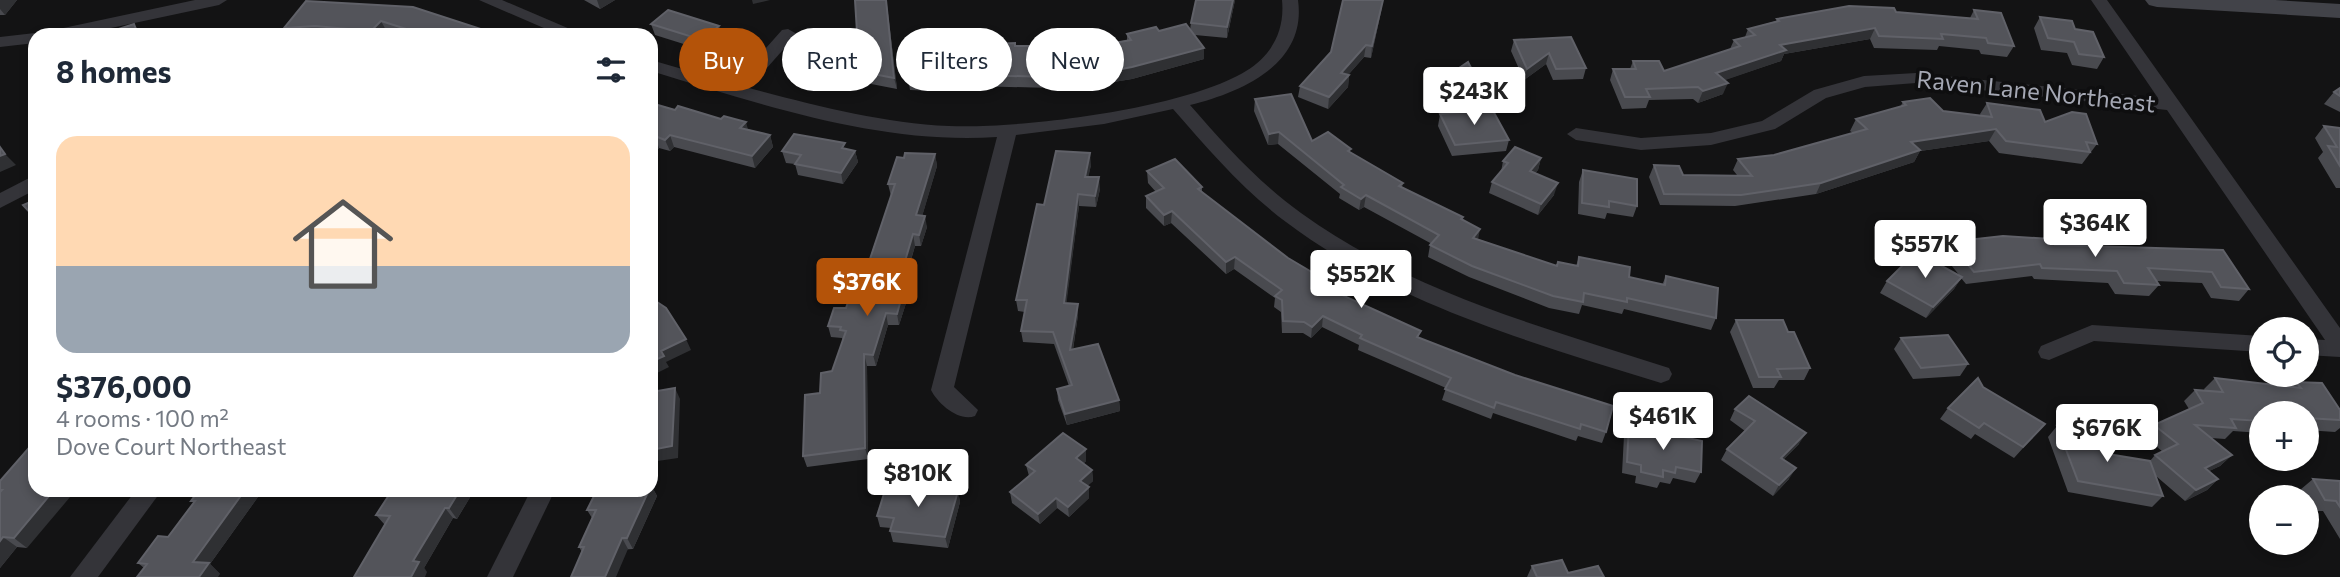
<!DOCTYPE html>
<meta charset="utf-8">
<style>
:root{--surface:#fff;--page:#f6f6f7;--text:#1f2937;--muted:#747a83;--line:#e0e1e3;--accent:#b45309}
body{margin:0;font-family:Commissioner,sans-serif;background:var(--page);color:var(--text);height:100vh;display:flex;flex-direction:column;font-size:26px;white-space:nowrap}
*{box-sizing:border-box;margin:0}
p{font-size:23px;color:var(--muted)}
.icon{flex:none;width:38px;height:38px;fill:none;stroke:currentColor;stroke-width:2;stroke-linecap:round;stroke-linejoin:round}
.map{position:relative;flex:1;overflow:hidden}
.panel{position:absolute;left:28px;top:28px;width:630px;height:469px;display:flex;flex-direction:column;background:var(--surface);border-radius:21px;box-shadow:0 4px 10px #0003}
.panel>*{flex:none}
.guide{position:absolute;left:679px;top:28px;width:665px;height:63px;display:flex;gap:14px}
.controls{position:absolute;left:2249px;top:317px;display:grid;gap:14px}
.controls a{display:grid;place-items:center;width:70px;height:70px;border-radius:50%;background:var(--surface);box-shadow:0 4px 10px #0003;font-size:35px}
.price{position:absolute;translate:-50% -60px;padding:0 16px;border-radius:7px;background:#fff;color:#222;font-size:23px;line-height:46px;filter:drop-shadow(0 2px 4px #0008)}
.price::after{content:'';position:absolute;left:50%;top:42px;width:21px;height:16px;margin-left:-10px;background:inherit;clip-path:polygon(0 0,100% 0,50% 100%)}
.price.active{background:var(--accent);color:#fff}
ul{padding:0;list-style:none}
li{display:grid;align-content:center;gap:14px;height:371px;padding:0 28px}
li+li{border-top:2px solid var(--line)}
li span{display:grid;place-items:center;height:217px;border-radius:21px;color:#555}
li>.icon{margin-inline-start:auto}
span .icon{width:126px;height:126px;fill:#fffc;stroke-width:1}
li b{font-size:30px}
h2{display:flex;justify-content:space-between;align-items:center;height:84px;padding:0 28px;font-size:30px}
.tag{padding:0 24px;border-radius:32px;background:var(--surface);box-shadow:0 4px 10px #0003;font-size:24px;line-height:63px}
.tag.active{background:var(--accent);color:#fff}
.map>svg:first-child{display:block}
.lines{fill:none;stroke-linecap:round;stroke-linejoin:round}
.street{fill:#343439;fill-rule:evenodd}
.secondary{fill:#424349;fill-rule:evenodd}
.wall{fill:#494a4f}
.shaded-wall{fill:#2f3033}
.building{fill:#53545a;stroke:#606168;stroke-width:2}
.labels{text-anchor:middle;stroke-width:7;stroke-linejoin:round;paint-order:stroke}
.street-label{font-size:24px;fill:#a5a8b4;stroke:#0e0e0f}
</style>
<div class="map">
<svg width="2340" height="577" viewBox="0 0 2340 577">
<rect width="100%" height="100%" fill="#131314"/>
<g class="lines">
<g class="street">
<polygon points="195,0 227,0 219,5 78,35 45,35 54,30"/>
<polygon points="479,0 502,0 584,35 560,35"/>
<path d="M 1282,0 L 1298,0 C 1307,64 1242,92 1190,105 C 1224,144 1259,183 1301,213 C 1411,292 1542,327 1669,368 L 1672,374 L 1669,380 L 1661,383 C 1532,343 1395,304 1286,222 C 1243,190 1208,149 1173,109 L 1104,124 L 1016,135 L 954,387 L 978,410 L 975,416 C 959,422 938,404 931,390 L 997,137 C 880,145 760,104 651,71 L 651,60 L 734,84 L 782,30 L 788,29 L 797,34 L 749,88 C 813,105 882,123 949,126 C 1021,129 1184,109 1246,71 C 1272,55 1285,31 1282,0 Z"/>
<polygon points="2091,0 2107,0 2340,328 2340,357 2306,355 2306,339 2325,340 2167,110 1916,83 1865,87 1826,98 1775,129 1711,145 1641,150 1576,140 1567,134 1576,128 1641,138 1711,133 1762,121 1814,90 1864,76 1916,73 2158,98"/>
<polygon points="35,33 42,35 35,35 35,43 0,47 0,37"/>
<polygon points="35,175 35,190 0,208 0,193"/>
<polygon points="2092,325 2261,336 2261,352 2094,341 2049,360 2041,358 2038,352 2041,346"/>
<polygon points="136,490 162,490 98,577 70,577"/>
<polygon points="531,490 555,490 513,577 487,577"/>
</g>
<polygon class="secondary" points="2145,0 2275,0 2340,4 2340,18 2157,7 2149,5"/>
</g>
<g class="wall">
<polygon points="0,0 17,0 5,15 0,15"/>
<polygon points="584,0 615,0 600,9"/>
<polygon points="1196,0 1235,0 1227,38 1195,35 1204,48 1204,59 1132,79 1101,84 1099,79 1051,88 937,85 935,91 910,90 908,78 944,47 968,42 968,45 1015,46 1034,49 1086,48 1127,40 1127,34 1190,30 1191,23"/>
<polygon points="306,1 499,35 397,35 387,32 384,35 288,35 284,28"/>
<polygon points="887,5 897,89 809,72 806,61 858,48"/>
<polygon points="1382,7 1371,58 1364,57 1348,75 1349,75 1348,87 1328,109 1298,97 1300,86"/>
<polygon points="1974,10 2014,46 2007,57 1981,54 1979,50 1939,46 1937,50 1874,48 1870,39 1784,54 1781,61 1724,80 1723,94 1698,103 1693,99 1649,100 1646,108 1622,109 1610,80 1613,69 1630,69 1633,61 1664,71 1730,49 1734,40 1745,37 1748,29 1776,21 1777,19 1896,12 1970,18"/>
<polygon points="2040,17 2075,29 2104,57 2097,69 2072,65 2067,53 2041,50 2034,28"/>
<polygon points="651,24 719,26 722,37 706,51 655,35"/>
<polygon points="1514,40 1586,68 1583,79 1553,80 1546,64 1524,80 1511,51"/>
<polygon points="1446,77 1488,101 1486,109 1509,140 1506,151 1452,156 1438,126 1440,114 1481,110 1443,88"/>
<polygon points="2340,88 2340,112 2324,104 2334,92"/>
<polygon points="1255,99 1312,141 1350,152 1403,183 1402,187 1463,220 1478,239 1556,266 1558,262 1576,266 1579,257 1629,277 1662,285 1666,276 1716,318 1711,330 1624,309 1622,314 1582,305 1579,314 1549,308 1469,277 1428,257 1430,245 1432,244 1364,207 1359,210 1339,198 1340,194 1278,144 1268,145 1254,111"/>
<polygon points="1903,102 1943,111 1981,116 1980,114 1987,103 2045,122 2097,144 2082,164 1999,153 1989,141 1920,151 1914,162 1816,194 1735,206 1660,205 1649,177 1654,165 1683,175 1737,175 1733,170 1738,159 1774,155 1853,133 1850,131 1856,119 1900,107"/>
<polygon points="651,103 770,135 773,147 755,168 674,147 670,151 659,148 651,156"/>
<polygon points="2324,126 2340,128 2340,188 2336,188 2318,158 2323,152 2315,138"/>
<polygon points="847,149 855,151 858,162 843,184 798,175 795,164 786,163 782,151"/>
<polygon points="935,154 937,166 922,216 927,227 921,246 915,246 904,285 905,285 908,297 899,325 888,325 876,366 867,366 868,459 807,467 803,456 820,393 832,371 843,340 842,338 831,337 828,326 846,308 862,283 891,196 888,184 904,158"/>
<polygon points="1541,158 1538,170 1535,173 1554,195 1538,215 1489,193 1492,182 1501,172 1503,161"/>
<polygon points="1091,165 1088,177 1100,189 1096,207 1079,206 1066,303 1078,315 1073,350 1119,400 1120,411 1067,425 1058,400 1057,389 1069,386 1054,344 1023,342 1021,331 1025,312 1018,311 1016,300 1044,205"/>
<polygon points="1583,170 1637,206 1633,217 1607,213 1605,219 1578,214 1579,182"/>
<polygon points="1147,171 1202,187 1202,192 1288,258 1347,298 1420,338 1606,432 1602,443 1578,436 1576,441 1493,413 1491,419 1442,400 1446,388 1358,350 1359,345 1322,327 1311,338 1303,333 1282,333 1281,312 1274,307 1275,298 1234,269 1226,274 1171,223 1164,226 1146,208 1146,196 1156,192 1148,183"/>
<polygon points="1949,242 2223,250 2249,289 2239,301 2211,298 2202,283 2156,281 2159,285 2149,296 2115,294 2108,283 2034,279 2032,276 1966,284 1961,278 1954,289 1926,318 1880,293 1887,281 1909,265 1960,276 1942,254"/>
<polygon points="1736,320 1788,332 1810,368 1804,380 1779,380 1774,388 1753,388 1730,332"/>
<polygon points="1901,338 1968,364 1960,376 1913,379 1894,349"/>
<polygon points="2215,378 2291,387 2296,382 2340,410 2340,428 2335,432 2306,430 2306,413 2261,413 2261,433 2233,431 2225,439 2211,438 2232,455 2220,466 2209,471 2218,479 2207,490 2185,501 2156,476 2163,496 2152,507 2068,492 2048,437 2057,426 2102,453 2150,461 2155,455 2163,452 2144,436 2154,425 2189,409 2184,401 2195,390 2205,391 2204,389"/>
<polygon points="1983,387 2045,424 2014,458 1975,434 1971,439 1940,419 1948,408"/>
<polygon points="1735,409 1799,444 1783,460 1789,479 1773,496 1721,460 1727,449 1745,431 1730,420"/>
<polygon points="1629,425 1701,472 1695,483 1673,478 1670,484 1660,482 1657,488 1635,483 1636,476 1622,473 1624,436"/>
<polygon points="1086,449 1086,461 1083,464 1092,470 1093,481 1087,486 1089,487 1089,498 1069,517 1057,508 1040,524 1012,503 1010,492 1029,476 1026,465"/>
<polygon points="2313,479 2340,481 2340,539 2323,511 2313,511 2306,500 2306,497 2304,497 2300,490"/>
<polygon points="0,481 27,548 17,547 0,568"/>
<polygon points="651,485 657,496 633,549 582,552 579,547 592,518 587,510"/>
<polygon points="197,490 263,490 210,564 220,574 144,568 138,563 168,537 194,503 191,501 198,491"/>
<polygon points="407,490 469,490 472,494 457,519 453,518 424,568 427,572 376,515 405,494"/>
<polygon points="958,491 960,502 948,548 893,542 890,531 891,528 880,527 877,516"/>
<polygon points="1532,566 1568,573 1604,577 1527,577"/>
</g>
<g class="shaded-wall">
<polygon points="0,0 17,0 5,15 0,9"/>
<polygon points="597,0 615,0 600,9"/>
<polygon points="752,0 770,0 753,4"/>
<polygon points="886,0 887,5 897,89 894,78"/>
<polygon points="1233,0 1235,0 1227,38 1227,27"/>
<polygon points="1383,0 1382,7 1371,58 1372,46"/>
<polygon points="381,21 387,32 384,35 373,35 371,31"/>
<polygon points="134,24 142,35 138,35"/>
<polygon points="719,26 722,37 706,51 702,40"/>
<polygon points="1875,28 1870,39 1784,54 1781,61 1711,85 1716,73 1780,45"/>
<polygon points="1366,45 1364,57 1340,84 1341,73"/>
<polygon points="1204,48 1204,59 1132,79 1101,84 1100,73"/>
<polygon points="1549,53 1546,64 1524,80 1527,69"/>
<polygon points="1098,68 1099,79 1051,88 1050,77"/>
<polygon points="935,74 937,85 935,91 933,80"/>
<polygon points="1349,75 1348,87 1328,109 1329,97"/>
<polygon points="1728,83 1723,94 1698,103 1703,91"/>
<polygon points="746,122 749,133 740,128"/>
<polygon points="1996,129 1989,141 1920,151 1914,162 1816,194 1821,183 1911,142"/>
<polygon points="1279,132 1278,144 1268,145 1269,134"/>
<polygon points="670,135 674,147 670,151 665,140"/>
<polygon points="770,135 773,147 755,168 752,156"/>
<polygon points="655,136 659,148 651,156 651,140"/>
<polygon points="855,151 858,162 843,184 841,173"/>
<polygon points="1090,153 1091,165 1086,188 1085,177"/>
<polygon points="5,154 16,165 0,172 0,156"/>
<polygon points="935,154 937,166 919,227 916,215"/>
<polygon points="1541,158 1538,170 1527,183 1530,171"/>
<polygon points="1099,177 1100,189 1096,207 1095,196"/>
<polygon points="1558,183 1554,195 1538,215 1541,204"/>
<polygon points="1078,194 1079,206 1065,315 1064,303"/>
<polygon points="1366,195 1364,207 1359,210 1361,199"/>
<polygon points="1172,211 1171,223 1164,226 1164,215"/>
<polygon points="925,216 927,227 921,246 919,235"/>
<polygon points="1480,229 1478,240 1473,238"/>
<polygon points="913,234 915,246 900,296 898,285"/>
<polygon points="1235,257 1234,269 1226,274 1226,262"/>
<polygon points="1962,277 1954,289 1926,318 1933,307"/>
<polygon points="905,285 908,297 899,325 897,314"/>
<polygon points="1078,304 1078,315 1071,362 1070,350"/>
<polygon points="886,313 888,325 876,366 873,355"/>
<polygon points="1323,316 1322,327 1311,338 1312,327"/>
<polygon points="686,339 691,350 666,362 669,367 651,376 651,362 661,351"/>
<polygon points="864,354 867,366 868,459 865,448"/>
<polygon points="675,388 680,399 678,458 651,462 651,450"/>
<polygon points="1119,400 1120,411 1067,425 1065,414"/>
<polygon points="1806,433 1799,444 1774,469 1781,458"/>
<polygon points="1086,449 1086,461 1077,469 1076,458"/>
<polygon points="2232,455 2220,466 2193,479 2205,468"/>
<polygon points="1796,468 1789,479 1773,496 1779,485"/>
<polygon points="1092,470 1093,481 1081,492 1080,481"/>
<polygon points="2218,479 2207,490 2185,501 2196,490"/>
<polygon points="651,485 657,496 633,549 627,538 649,490 651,490"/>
<polygon points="1089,487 1089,498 1069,517 1068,507"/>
<polygon points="54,490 76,490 27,548 14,538"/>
<polygon points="245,490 263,490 210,564 220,574 218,577 199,577 193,562"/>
<polygon points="460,490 469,490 472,494 457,519 449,508"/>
<polygon points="958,491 960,502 948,548 945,537"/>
<polygon points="1056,498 1057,508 1040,524 1038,514"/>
<polygon points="445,508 453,518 424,568 427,572 425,577 411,577 413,561"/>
<polygon points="3,537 17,547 0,568 0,541"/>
<polygon points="622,538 628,549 616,577 605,577"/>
</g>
<g class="building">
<polygon points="855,0 886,0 894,78 806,61 823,41 858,48"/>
<polygon points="1196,0 1233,0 1227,27 1191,23"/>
<polygon points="1343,0 1383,0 1372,46 1366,45 1341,73 1349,75 1329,97 1300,86 1331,52"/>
<polygon points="306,1 413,7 499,35 425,35 381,21 371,31 315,26 284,28"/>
<polygon points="1849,6 1894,8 1896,12 1978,19 1974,10 2001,13 2014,46 1988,43 1986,38 1941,34 1943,39 1879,36 1875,28 1780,45 1786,50 1716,73 1728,83 1703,91 1698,87 1646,89 1650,97 1625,97 1613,69 1636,69 1633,61 1659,61 1664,71 1740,46 1734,40 1755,35 1748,29 1779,21 1777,19"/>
<polygon points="668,10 719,26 702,40 651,24"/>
<polygon points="2040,17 2072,21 2075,29 2093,32 2104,57 2079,54 2074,42 2048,38"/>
<polygon points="134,24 138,35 100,35"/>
<polygon points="1186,24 1204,48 1132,67 1100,73 1098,68 1050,77 935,74 933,80 908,78 920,46 944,47 946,41 968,42 967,45 1015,43 1015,46 1034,46 1034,50 1083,41 1086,48 1131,40 1127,34 1156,27 1159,31"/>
<polygon points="1571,37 1586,68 1556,69 1549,53 1527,69 1514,40"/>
<polygon points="1468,62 1488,101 1446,77"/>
<polygon points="2340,88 2340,96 2334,92"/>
<polygon points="1291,94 1312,141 1328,132 1351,149 1348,151 1403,183 1399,186 1463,217 1461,219 1480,229 1473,238 1557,266 1558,262 1578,266 1579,257 1630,267 1629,277 1665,285 1666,276 1718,288 1716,318 1627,298 1627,302 1584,293 1583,302 1553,296 1472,266 1430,245 1439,235 1366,195 1361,199 1341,187 1344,185 1279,132 1269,134 1255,99"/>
<polygon points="1930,98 1943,111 1992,117 1987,103 2040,110 2045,122 2072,112 2086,114 2097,144 2086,142 2090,152 2006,141 1996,129 1911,142 1920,150 1821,183 1741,195 1664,194 1654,165 1679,166 1683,175 1752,176 1738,159 1774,155 1867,129 1856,119 1906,105 1903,102"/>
<polygon points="651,103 675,110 678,106 721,119 724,116 746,122 740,128 770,135 752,156 670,135 665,140 655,136 651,140"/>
<polygon points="1492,109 1509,140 1455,145 1440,114"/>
<polygon points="2324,126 2340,128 2340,166 2328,146 2337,147"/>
<polygon points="794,134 845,143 842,148 855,151 841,173 795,164 801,155 782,151"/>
<polygon points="0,147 5,154 0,156"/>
<polygon points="1515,147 1541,158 1530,171 1558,183 1541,204 1492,182 1508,163 1503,161"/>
<polygon points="1056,151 1090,153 1085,177 1099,177 1095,196 1078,194 1064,303 1078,304 1070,350 1098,344 1119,400 1065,414 1057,389 1072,385 1053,332 1021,331 1027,300 1016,300 1037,204 1044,205"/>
<polygon points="905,153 935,154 916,215 925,216 919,235 913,234 898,285 905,285 897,314 886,313 873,355 864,354 865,448 803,456 805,395 820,393 821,373 832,371 846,331 840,330 841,327 828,326 834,308 846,308 855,282 862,283 895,184 888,184 897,157 904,158"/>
<polygon points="1175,159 1202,187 1198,189 1288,258 1347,293 1344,296 1421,331 1417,337 1515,375 1613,406 1606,432 1581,424 1580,429 1496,402 1494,408 1445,389 1451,378 1360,338 1362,335 1323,316 1312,327 1304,322 1283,321 1282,300 1275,296 1282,290 1235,257 1226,262 1172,211 1164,215 1146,196 1164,188 1147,171"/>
<polygon points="1583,170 1637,179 1637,206 1609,201 1609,207 1582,203"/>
<polygon points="35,200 35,218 23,205"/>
<polygon points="2003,236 2051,239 2055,245 2223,250 2249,289 2221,287 2212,272 2148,268 2159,285 2124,283 2117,271 2042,268 2040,264 1974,272 1949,242"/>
<polygon points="1920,254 1962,277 1933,307 1887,281 1905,263 1909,265"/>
<polygon points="651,298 666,308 686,339 661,351 664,356 651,362"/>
<polygon points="1736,320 1783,320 1788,332 1794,332 1810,368 1777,369 1781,377 1759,377"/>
<polygon points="1948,335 1968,364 1921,368 1901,338"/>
<polygon points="1978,378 1983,387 2045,424 2023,447 1984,423 1979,428 1948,408"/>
<polygon points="2215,378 2301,388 2296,382 2322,383 2340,410 2340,420 2306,418 2306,413 2261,413 2261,421 2231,419 2236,428 2195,425 2232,455 2205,468 2218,479 2196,490 2155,455 2178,444 2154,425 2203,403 2195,390 2223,392"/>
<polygon points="675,388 672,446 651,450 651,392"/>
<polygon points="1749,396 1806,433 1781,458 1796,468 1779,485 1727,449 1755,421 1735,409"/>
<polygon points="1629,425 1702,441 1701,472 1676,467 1675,473 1663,470 1663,477 1641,472 1641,465 1627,462"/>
<polygon points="2057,426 2095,432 2102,453 2150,461 2163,496 2078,481"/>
<polygon points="1063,433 1086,449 1076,458 1092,470 1080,481 1089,487 1068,507 1056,498 1038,514 1010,492 1035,471 1026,465"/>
<polygon points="35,441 35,490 54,490 14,538 3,537 0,541 0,492 2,490 0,490 0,481"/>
<polygon points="2313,479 2340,481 2340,507 2336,501 2325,500"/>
<polygon points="887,484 958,491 945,537 890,531 894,518 877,516"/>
<polygon points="199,490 245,490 193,562 209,563 199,577 137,577 147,564 138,563 158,536 168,537 195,501 191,501"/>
<polygon points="407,490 460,490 449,508 445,508 413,561 419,562 411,577 354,577 390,516 376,515 391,492 405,494"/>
<polygon points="597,490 649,490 627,538 622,538 605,577 571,577 584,547 579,547 596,510 587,510"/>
<polygon points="1562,560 1568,573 1598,566 1604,577 1537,577 1532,566"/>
</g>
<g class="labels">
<g class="street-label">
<text transform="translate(2036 92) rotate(6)" y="8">Raven Lane Northeast</text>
</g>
</g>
</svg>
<div class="controls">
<a><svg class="icon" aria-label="locate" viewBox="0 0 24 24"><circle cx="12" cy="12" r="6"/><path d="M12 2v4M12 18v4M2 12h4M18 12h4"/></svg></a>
<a>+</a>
<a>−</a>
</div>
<b class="price" style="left:1474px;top:127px">$243K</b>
<b class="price" style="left:2095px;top:259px">$364K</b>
<b class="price" style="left:1925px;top:280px">$557K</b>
<b class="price" style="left:1361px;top:310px">$552K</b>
<b class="price active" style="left:867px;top:318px">$376K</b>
<b class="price" style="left:1663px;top:452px">$461K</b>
<b class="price" style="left:2107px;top:464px">$676K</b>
<b class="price" style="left:918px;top:509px">$810K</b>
<div class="guide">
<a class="tag active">Buy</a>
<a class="tag">Rent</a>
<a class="tag">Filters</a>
<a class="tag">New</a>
</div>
<section class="panel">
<h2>8 homes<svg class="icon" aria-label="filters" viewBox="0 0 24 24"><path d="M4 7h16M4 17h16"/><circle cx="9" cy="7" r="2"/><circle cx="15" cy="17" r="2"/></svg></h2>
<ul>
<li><span style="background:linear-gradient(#ffd9b3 60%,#9aa5b1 0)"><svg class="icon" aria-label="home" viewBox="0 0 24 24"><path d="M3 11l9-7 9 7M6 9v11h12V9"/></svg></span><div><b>$376,000</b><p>4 rooms · 100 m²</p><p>Dove Court Northeast</p></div></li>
</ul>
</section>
</div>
